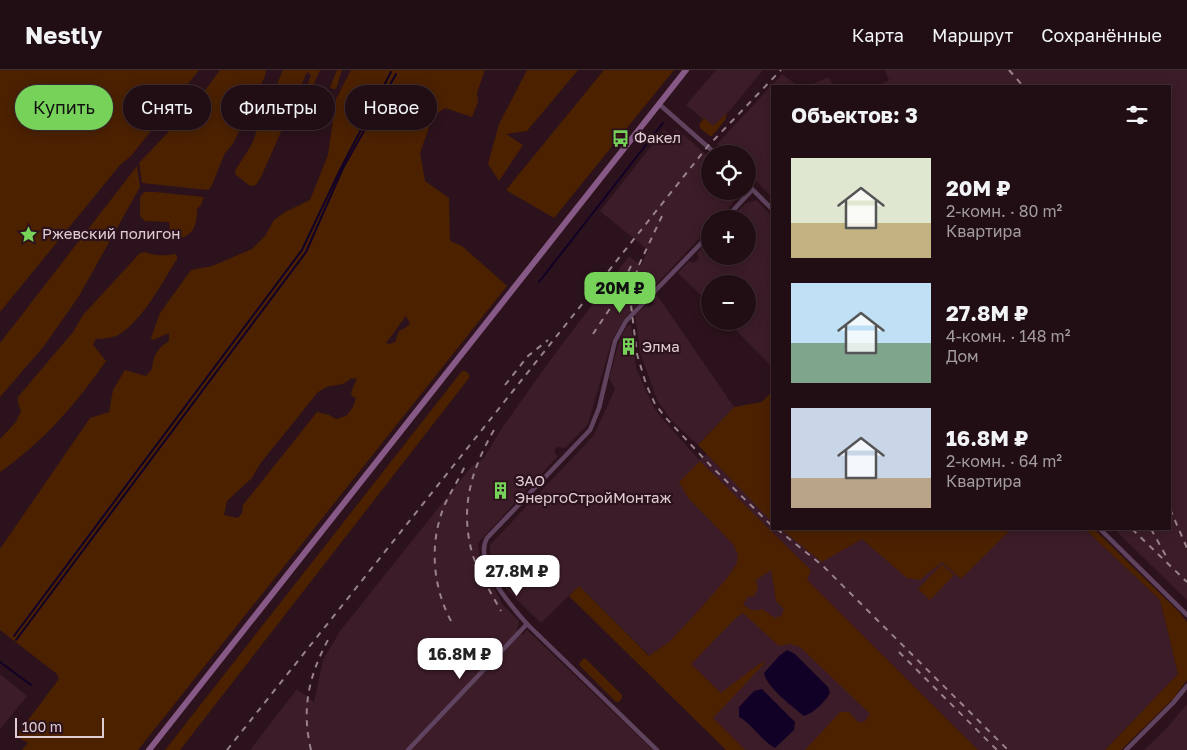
<!DOCTYPE html>
<html lang="ru">
<meta charset="utf-8">
<style>
:root{--surface:#210e15;--page:#2d1c22;--text:#f1f3f6;--muted:#a29ca0;--line:#3e2e34;--accent:#77d259}
body{margin:0;font-family:"Golos Text",sans-serif;background:var(--page);color:var(--text);height:100vh;display:flex;flex-direction:column;font-size:19px;white-space:nowrap}
*{box-sizing:border-box;margin:0}
p{font-size:16px;color:var(--muted)}
.icon{flex:none;width:28px;height:28px;fill:none;stroke:currentColor;stroke-width:2;stroke-linecap:round;stroke-linejoin:round}
.map{position:relative;flex:1;overflow:hidden}
.details{position:absolute;left:771px;top:15px;width:400px;height:445px;display:flex;flex-direction:column;background:var(--surface);border-radius:0px;box-shadow:0 2px 12px #0003,0 0 0 1px var(--line)}
.details>*{flex:none}
.banner{position:absolute;left:15px;top:15px;width:475px;height:45px;display:flex;gap:10px}
.tools{position:absolute;left:701px;top:75px;display:grid;gap:10px}
.tools a{display:grid;place-items:center;width:55px;height:55px;border-radius:50%;background:var(--surface);box-shadow:0 2px 12px #0003,0 0 0 1px var(--line);font-size:25px}
.scale{position:absolute;left:15px;bottom:12px;width:89px;box-sizing:border-box;padding-left:5px;border:2px solid #e0cdd3;border-top:0;font-size:14px;line-height:18px;white-space:nowrap;color:#e0cdd3;-webkit-text-stroke:4px #2c121c;paint-order:stroke}
.price{position:absolute;translate:-50% -42px;padding:0 11px;border-radius:10px;background:#fff;color:#222;font-size:16px;line-height:32px;filter:drop-shadow(0 1px 2px #0008)}
.price::after{content:'';position:absolute;left:50%;top:30px;width:15px;height:11px;margin-left:-8px;background:inherit;clip-path:polygon(0 0,100% 0,50% 100%)}
.price.on{background:var(--accent);color:#111}
ul{padding:0;list-style:none}
li{display:flex;align-items:center;gap:15px;height:125px;padding:0 20px}
li span{display:grid;place-items:center;flex:none;width:140px;height:100px;border-radius:0px;color:#555}
li>.icon{margin-inline-start:auto}
span .icon{width:60px;height:60px;fill:#fffc;stroke-width:1}
li b{font-size:21px}
h2{display:flex;justify-content:space-between;align-items:center;height:60px;padding:0 20px;font-size:21px}
.tag{padding:0 18px;border-radius:22px;background:var(--surface);box-shadow:0 2px 12px #0003,0 0 0 1px var(--line);font-size:18px;line-height:45px}
.tag.on{background:var(--accent);color:#111}
header{display:flex;align-items:center;gap:30px;box-sizing:border-box;height:70px;padding:0 25px;background:var(--surface);border-bottom:1px solid var(--line)}
header strong{font-size:24px}
nav{display:flex;gap:28px;margin-inline-start:auto;font-size:18px}
.map>svg:first-child{display:block}
.built{fill:#3c1c29}
.green{fill:#4b2100;fill-rule:evenodd}
.water{fill:#120127}
.lines{fill:none;stroke-linecap:round;stroke-linejoin:round}
.stream{stroke:#120127;stroke-width:2}
.street{stroke:#60445f;stroke-width:4.5}
.secondary{stroke:#875986;stroke-width:6}
.rail{stroke:#99838a;stroke-width:2;stroke-dasharray:6 6;stroke-linecap:butt}
.labels{text-anchor:middle;stroke-width:4.5;stroke-linejoin:round;paint-order:stroke}
.poi-label{font-size:15px;fill:#e0cdd3;stroke:#2c121c;text-anchor:start}
</style>
<header>
<strong>Nestly</strong>
<nav><a>Карта</a><a>Маршрут</a><a>Сохранённые</a></nav>
</header>
<div class="map">
<svg width="1187" height="680" viewBox="0 0 1187 680">
<rect width="100%" height="100%" fill="#2c121c"/>
<g class="built">
<polygon points="716,0 763,0 731,39 713,57 686,35"/>
<polygon points="885,0 1187,0 1187,530 1114,459 1170,459 1170,16 876,16 889,10"/>
<polygon points="782,4 798,16 772,16 772,127 748,103 748,84 727,84 717,74"/>
<polygon points="828,7 835,16 809,16"/>
<polygon points="677,59 710,88 710,121 737,121 738,127 718,149 710,149 710,157 625,248 612,270 588,354 565,378 557,377 554,380 557,387 478,473 480,488 502,534 519,551 517,560 523,565 527,560 653,680 250,680 297,619 314,632 323,590 340,561 471,397 483,389 504,355 551,289 629,186 641,196 648,180 600,141 664,60 671,65"/>
<polygon points="756,130 772,146 772,297 727,251 748,251 748,214 710,214 710,234 678,203 689,191 694,193 699,188 697,183 710,169 710,186 748,186 748,149 730,149 745,134"/>
<polygon points="657,225 734,337 698,375 671,350 657,330 640,282 635,245 646,236 649,237 654,233 653,228"/>
<polygon points="631,254 636,298 653,336 661,347 699,390 746,349 772,375 772,459 1085,459 1160,530 1178,604 1105,680 745,680 579,516 541,553 507,520 490,488 490,475 594,365 615,319 609,308 619,272 626,257"/>
<polygon points="0,604 27,626 0,659"/>
<polygon points="1187,634 1187,680 1144,680 1167,658"/>
</g>
<g class="green">
<polygon points="0,0 199,0 131,86 120,95 0,242"/>
<polygon points="220,0 266,0 265,6 233,74 225,83 211,117 208,120 142,113 139,93 195,34"/>
<polygon points="283,0 320,0 306,32 300,39 300,34 311,5 307,2 262,105 256,115 250,116 235,104 236,99 252,74 262,47 270,41 269,33"/>
<polygon points="337,0 342,0 336,19 333,19 330,17"/>
<path d="M 351,0 L 485,0 L 477,23 L 478,32 L 472,47 L 445,38 L 433,46 L 420,83 L 425,111 L 449,128 L 450,171 L 462,176 L 507,216 L 138,680 L 22,680 L 28,673 L 19,668 L 19,662 L 59,609 L 57,604 L 0,560 L 0,479 L 90,348 L 109,342 L 113,320 L 125,300 L 146,306 L 152,299 C 153,285 158,278 169,271 L 169,263 L 153,270 L 151,268 L 160,243 L 191,200 L 212,196 L 252,179 L 265,166 L 274,150 L 285,142 L 310,130 L 328,85 L 336,29 ZM 406,246 L 410,254 L 405,258 L 399,261 L 395,272 L 390,274 L 386,273 ZM 351,308 L 357,309 L 351,322 L 352,326 L 356,328 L 353,337 L 346,346 L 336,349 L 329,345 L 317,342 L 243,435 L 242,443 L 238,448 L 224,445 L 227,431 L 252,408 L 260,394 L 318,322 C 322,320 327,316 331,316 C 340,314 344,316 351,308 Z"/>
<polygon points="527,0 578,0 527,61 506,64 523,75 499,111 488,94 499,54"/>
<polygon points="604,0 674,0 554,148 506,120"/>
<polygon points="727,43 725,50 712,66 710,66 701,59 699,55 704,48 713,56"/>
<polygon points="137,96 140,117 79,226 44,276 0,327 0,273"/>
<path d="M 144,122 L 155,122 L 204,127 L 201,135 L 197,139 C 197,152 195,165 180,168 L 170,163 L 169,152 L 145,151 L 140,146 L 140,127 Z"/>
<path d="M 145,182 C 155,186 164,186 175,184 L 177,186 L 177,189 C 161,214 146,244 123,262 C 115,268 105,269 96,269 L 93,275 L 106,291 C 77,333 42,373 0,402 L 0,369 L 16,352 L 21,341 L 18,333 L 18,327 L 73,262 L 83,245 L 140,183 Z"/>
<polygon points="462,301 465,301 469,304 469,308 180,680 165,680"/>
<polygon points="772,321 772,452 698,375 734,337 762,332"/>
<path d="M 700,391 L 811,500 L 807,510 L 978,680 L 805,680 L 840,642 L 849,642 L 858,652 L 864,652 L 870,644 L 800,577 L 790,574 L 779,576 L 743,543 L 736,548 L 691,594 L 721,623 L 759,594 L 766,592 L 713,648 L 745,680 L 726,680 L 569,526 L 579,516 L 649,586 L 670,571 L 698,541 L 727,508 L 737,493 L 738,484 L 733,474 L 689,429 L 679,412 ZM 771,500 L 776,531 L 784,539 L 781,546 L 775,548 L 762,539 C 754,542 749,540 743,534 L 748,527 L 754,526 L 758,518 L 756,510 Z"/>
<polygon points="781,459 1011,459 961,509 942,492 920,510 907,508 862,469 822,492"/>
<polygon points="1085,459 1094,459 1179,542 1187,552 1187,610 1173,629 1121,680 1105,680 1178,604 1160,530"/>
<polygon points="942,494 954,505 930,530 918,519"/>
<polygon points="583,589 586,589 622,625 622,628 619,632 616,632 580,596 579,594"/>
</g>
<g class="water">
<path d="M 787,580 L 795,584 L 828,617 L 830,623 C 824,633 815,642 804,646 C 792,636 767,618 764,603 L 779,586 Z"/>
<path d="M 762,619 L 795,652 L 794,660 L 775,678 C 760,670 754,655 739,647 L 739,637 L 754,621 Z"/>
</g>
<g class="lines">
<g class="stream">
<polyline points="539,212 663,53"/>
<polyline points="14,566 302,180 341,98 391,2"/>
<polyline points="16,570 306,182 343,98 396,4"/>
<polyline points="0,592 31,615"/>
</g>
<g class="street">
<polyline points="659,34 716,84"/>
<polyline points="748,115 772,139"/>
<polyline points="725,149 752,120"/>
<polyline points="1100,459 1187,545"/>
<polyline points="408,680 527,554"/>
<path d="M 657,680 L 527,554 C 511,536 473,493 487,468 L 590,360 L 599,338 L 615,271 L 626,251 L 710,164"/>
<polyline points="1126,680 1173,633 1187,616"/>
</g>
<polyline class="secondary" points="149,680 686,0"/>
<g class="rail">
<polyline points="1009,0 1023,16"/>
<polyline points="662,146 638,197 630,227 637,284 646,314 655,334 666,348 710,395 772,456"/>
<polyline points="593,264 609,240 633,192"/>
<polyline points="505,315 528,286 548,270"/>
<path d="M 494,360 C 471,400 459,439 473,486 C 480,505 491,523 501,541"/>
<polyline points="1170,439 1187,478"/>
<polyline points="777,459 823,496 1008,680"/>
<polyline points="1132,459 1187,512"/>
<polyline points="1151,459 1166,486"/>
<path d="M 451,551 C 432,515 429,472 445,434 C 451,421 459,409 465,396"/>
<polyline points="899,582 997,680"/>
<polyline points="227,680 708,76 781,0"/>
<path d="M 311,680 C 301,638 309,605 329,568"/>
</g>
</g>
<defs>
<symbol id="bus-bare" viewBox="-9 -9 18 18"><path d="M-5-6H5V4H4V6H2V4H-2V6H-4V4H-5ZM-3.5-4V0h7V-4ZM-3.5 1.2v1.5H-2V1.2ZM2 1.2v1.5H3.5V1.2Z" fill="#77d259" stroke="#2c121c" stroke-width="2.5" paint-order="stroke"/></symbol>
<symbol id="sight-bare" viewBox="-9 -9 18 18"><path d="M0-6L1.8-2.2L6-1.7L2.9 1.2L3.7 5.4L0 3.3L-3.7 5.4L-2.9 1.2L-6-1.7L-1.8-2.2Z" fill="#77d259" stroke="#2c121c" stroke-width="2.5" paint-order="stroke"/></symbol>
<symbol id="building-bare" viewBox="-9 -9 18 18"><path d="M-4-6H4V6H1V3H-1V6H-4ZM-2.5-4.3h1.7v1.8h-1.7ZM.8-4.3h1.7v1.8H.8ZM-2.5-1h1.7V.8h-1.7ZM.8-1h1.7V.8H.8Z" fill="#77d259" stroke="#2c121c" stroke-width="2.5" paint-order="stroke"/></symbol>
</defs>
<g fill-rule="evenodd">
<use href="#bus-bare" x="608" y="56" width="25" height="25"/>
<use href="#sight-bare" x="16" y="152" width="25" height="25"/>
<use href="#building-bare" x="616" y="264" width="25" height="25"/>
<use href="#building-bare" x="488" y="408" width="25" height="25"/>
</g>
<g class="labels">
<g class="poi-label">
<text x="634" y="73">Факел</text>
<text x="42" y="169">Ржевский полигон</text>
<text x="642" y="282">Элма</text>
<text x="515" y="416">ЗАО<tspan x="515" dy="17">ЭнергоСтройМонтаж</tspan></text>
</g>
</g>
</svg>
<div class="tools">
<a><svg class="icon" aria-label="locate" viewBox="0 0 24 24"><circle cx="12" cy="12" r="6"/><path d="M12 2v4M12 18v4M2 12h4M18 12h4"/></svg></a>
<a>+</a>
<a>−</a>
</div>
<div class="scale">100 m</div>
<b class="price on" style="left:620px;top:244px">20M ₽</b>
<b class="price" style="left:517px;top:527px">27.8M ₽</b>
<b class="price" style="left:460px;top:610px">16.8M ₽</b>
<div class="banner">
<a class="tag on">Купить</a>
<a class="tag">Снять</a>
<a class="tag">Фильтры</a>
<a class="tag">Новое</a>
</div>
<section class="details">
<h2>Объектов: 3<svg class="icon" aria-label="filters" viewBox="0 0 24 24"><path d="M4 7h16M4 17h16"/><circle cx="9" cy="7" r="2"/><circle cx="15" cy="17" r="2"/></svg></h2>
<ul>
<li><span style="background:linear-gradient(#dfe7d0 65%,#c2b280 0)"><svg class="icon" aria-label="home" viewBox="0 0 24 24"><path d="M3 11l9-7 9 7M6 9v11h12V9"/></svg></span><div><b>20M ₽</b><p>2-комн. · 80 m²</p><p>Квартира</p></div></li>
<li><span style="background:linear-gradient(#bfe0f5 60%,#7fa58c 0)"><svg class="icon" aria-label="home" viewBox="0 0 24 24"><path d="M3 11l9-7 9 7M6 9v11h12V9"/></svg></span><div><b>27.8M ₽</b><p>4-комн. · 148 m²</p><p>Дом</p></div></li>
<li><span style="background:linear-gradient(#c9d6e8 70%,#b9a48a 0)"><svg class="icon" aria-label="home" viewBox="0 0 24 24"><path d="M3 11l9-7 9 7M6 9v11h12V9"/></svg></span><div><b>16.8M ₽</b><p>2-комн. · 64 m²</p><p>Квартира</p></div></li>
</ul>
</section>
</div>
